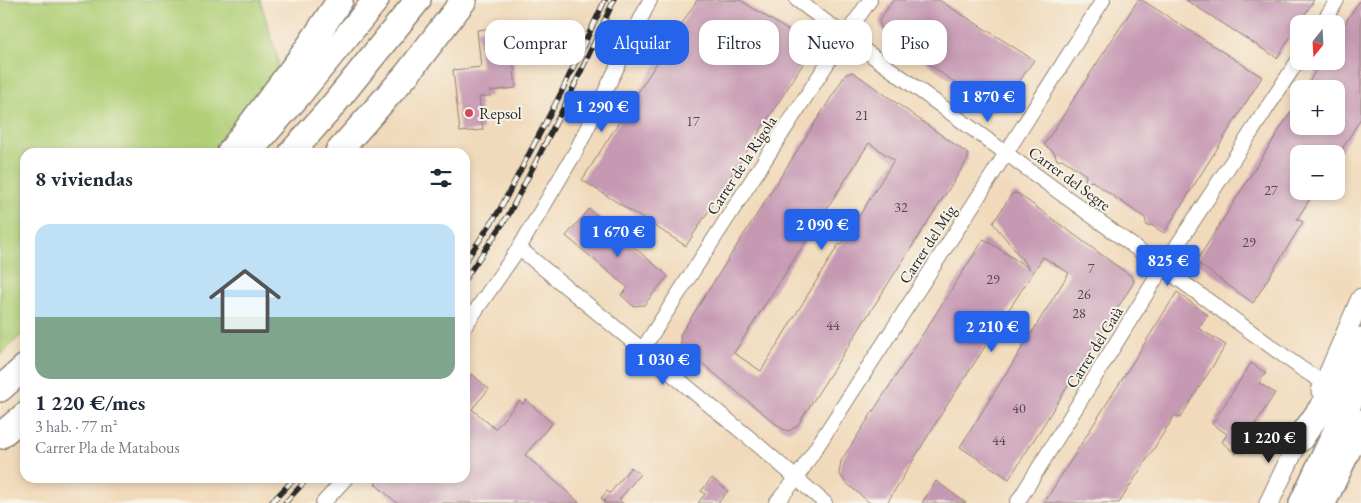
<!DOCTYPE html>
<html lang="es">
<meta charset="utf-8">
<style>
:root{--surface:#fff;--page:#f6f6f7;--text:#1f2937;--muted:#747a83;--line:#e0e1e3;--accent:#2563eb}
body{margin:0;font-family:"EB Garamond",serif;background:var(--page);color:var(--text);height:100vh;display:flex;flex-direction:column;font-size:19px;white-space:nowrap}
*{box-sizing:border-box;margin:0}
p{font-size:16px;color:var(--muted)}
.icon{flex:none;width:28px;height:28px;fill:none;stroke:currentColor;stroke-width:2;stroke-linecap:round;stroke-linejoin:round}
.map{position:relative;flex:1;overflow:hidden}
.side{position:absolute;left:20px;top:148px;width:450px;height:335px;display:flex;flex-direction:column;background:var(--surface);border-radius:15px;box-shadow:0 2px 8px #0003}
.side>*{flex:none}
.top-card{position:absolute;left:485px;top:20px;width:475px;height:45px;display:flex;gap:10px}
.needle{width:32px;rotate:198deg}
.controls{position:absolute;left:1290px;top:15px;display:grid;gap:10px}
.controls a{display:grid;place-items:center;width:55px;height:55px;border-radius:10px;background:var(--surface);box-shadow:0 2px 8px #0003;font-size:25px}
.price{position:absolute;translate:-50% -42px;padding:0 11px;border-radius:5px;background:var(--accent);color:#fff;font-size:16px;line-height:32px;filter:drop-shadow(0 1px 2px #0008)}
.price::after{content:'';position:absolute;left:50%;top:30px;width:15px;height:11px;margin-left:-8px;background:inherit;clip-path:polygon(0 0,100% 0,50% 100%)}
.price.selected{background:#222;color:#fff}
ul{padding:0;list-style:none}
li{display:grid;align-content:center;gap:10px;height:265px;padding:0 15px}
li+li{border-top:1px solid var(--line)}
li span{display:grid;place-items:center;height:155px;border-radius:15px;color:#555}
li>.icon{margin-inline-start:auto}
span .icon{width:90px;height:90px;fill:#fffc;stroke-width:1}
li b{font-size:21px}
h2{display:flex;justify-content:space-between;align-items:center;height:60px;padding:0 15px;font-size:21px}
.tag{padding:0 18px;border-radius:15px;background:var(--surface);box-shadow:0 2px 8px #0003;font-size:18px;line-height:45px}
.tag.selected{background:var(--accent);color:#fff}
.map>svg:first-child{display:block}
.green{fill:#b0cf77;stroke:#6e7d51}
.building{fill:#c699b3;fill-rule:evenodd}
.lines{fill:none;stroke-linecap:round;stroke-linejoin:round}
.minor-casing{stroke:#8e8273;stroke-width:16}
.secondary-casing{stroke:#8e8273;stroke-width:21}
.motorway-casing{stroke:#8e8273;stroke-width:28}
.minor{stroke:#fff;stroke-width:14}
.secondary{stroke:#fff;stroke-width:19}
.motorway{stroke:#fff;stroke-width:25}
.rail-casing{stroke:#2b2b2b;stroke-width:5.5}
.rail{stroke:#f7f3e8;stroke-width:4;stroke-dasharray:11;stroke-linecap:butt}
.poi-dot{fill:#d1495b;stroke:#f7f3e8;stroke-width:2}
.labels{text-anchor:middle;stroke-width:4;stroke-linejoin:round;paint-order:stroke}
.number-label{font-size:14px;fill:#52464d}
.poi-label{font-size:16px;fill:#2b2b2b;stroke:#f7f3e8;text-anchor:start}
.street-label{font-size:16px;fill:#2b2b2b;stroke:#f7f3e8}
</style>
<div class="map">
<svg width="1361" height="503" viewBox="0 0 1361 503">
<rect width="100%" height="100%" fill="#f7f3e8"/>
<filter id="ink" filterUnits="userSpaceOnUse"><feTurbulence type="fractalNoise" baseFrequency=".02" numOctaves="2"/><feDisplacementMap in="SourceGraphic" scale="10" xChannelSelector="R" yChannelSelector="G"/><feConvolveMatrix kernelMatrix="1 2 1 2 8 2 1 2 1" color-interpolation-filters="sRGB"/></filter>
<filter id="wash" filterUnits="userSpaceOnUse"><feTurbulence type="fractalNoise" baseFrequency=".0096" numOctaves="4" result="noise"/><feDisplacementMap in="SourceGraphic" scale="20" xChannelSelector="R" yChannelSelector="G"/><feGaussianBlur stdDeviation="1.12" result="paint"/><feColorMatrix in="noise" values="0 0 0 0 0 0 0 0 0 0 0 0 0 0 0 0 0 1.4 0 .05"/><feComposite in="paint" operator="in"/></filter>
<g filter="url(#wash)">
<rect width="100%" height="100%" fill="#f1dabb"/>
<polygon class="green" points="0,0 260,0 278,61 272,90 213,152 25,152 25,331 0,355"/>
<g id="blocks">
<g class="building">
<polygon points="697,0 740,0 814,47 686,246 582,180"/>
<polygon points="893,0 939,0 1034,60 1000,110 994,111 882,30 879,21"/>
<polygon points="1138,0 1142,0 1262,77 1164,233 1151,225 1147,226 1145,218 1092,181 1085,183 1086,175 1062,159 1057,160 1054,152 1044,145"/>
<polygon points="1186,0 1314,0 1277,58"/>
<polygon points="1360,0 1361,0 1361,118 1339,154 1299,154 1299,191 1315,191 1297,219 1303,222 1253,303 1196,262 1299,99 1299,126 1336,126 1336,89 1305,89 1321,61 1336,61 1336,37"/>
<polygon points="510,26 516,88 490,91 491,96 479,97 483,130 460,132 453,70 481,67 477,30"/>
<path d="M 853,72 L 968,154 L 968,159 L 797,426 L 789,431 L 783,429 L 776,424 L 681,346 L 680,335 L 846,74 ZM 869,143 L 894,160 L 841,245 L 839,244 L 761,371 L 734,353 Z"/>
<polygon points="1017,193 1132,277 1134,282 1009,479 960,447 1069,273 1043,257 942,413 887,503 870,503 845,482 839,473 841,461 984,239 1030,269 993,223 1012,194"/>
<polygon points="589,209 668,276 644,305 633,306 621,295 628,288 566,236"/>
<polygon points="1177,292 1208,315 1198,328 1226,345 1180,418 1175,415 1119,503 1044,503"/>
<polygon points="1251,363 1266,373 1259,383 1275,393 1236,454 1222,442 1227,434 1212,424"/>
<polygon points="472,374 489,389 472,409 495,429 519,401 523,404 526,400 552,423 525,455 580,503 397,503 375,484 381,478 465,478 465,382"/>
<polygon points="631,467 640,474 619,500 623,503 603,503 605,501 601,498 607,491 610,493"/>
<polygon points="712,478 728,491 718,503 698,503 705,494 701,491"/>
<polygon points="936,481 966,503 922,503"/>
</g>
</g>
</g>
<g filter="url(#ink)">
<use href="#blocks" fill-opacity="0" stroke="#8e8273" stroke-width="1"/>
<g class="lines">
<defs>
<g id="minor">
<polyline points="797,0 845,36 1302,369 1324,383"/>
<polyline points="1322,24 1337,0"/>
<polyline points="519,248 758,445 825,503"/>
<polyline points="465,326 519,248 576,151 650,0"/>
<polyline points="642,350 845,36 870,0"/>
<polyline points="323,503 346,478"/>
<polyline points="776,503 796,479 982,191 1103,0"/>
<polyline points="1017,503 1163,267 1299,59"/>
</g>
<g id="secondary">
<polyline points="1321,391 1361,298"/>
<polyline points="1269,503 1305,427"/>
</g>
<g id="motorway">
<polyline points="230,152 305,52 340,0"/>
<polyline points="249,152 297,97 376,0"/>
<polyline points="292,152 330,109 418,0"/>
<polyline points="338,152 407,74 464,0"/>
<polyline points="0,389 25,367"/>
<polyline points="0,436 25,415"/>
<polyline points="1300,439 1326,402 1361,340"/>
<polyline points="1302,503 1361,378"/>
<polyline points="1323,503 1361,422"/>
</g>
</defs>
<use href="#minor" class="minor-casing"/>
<use href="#secondary" class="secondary-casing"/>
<use href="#motorway" class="motorway-casing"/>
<use href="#minor" class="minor"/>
<use href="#secondary" class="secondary"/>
<use href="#motorway" class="motorway"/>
<defs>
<g id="rail">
<polyline points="465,262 499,211 561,93 605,0"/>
<polyline points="465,279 508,216 569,97 614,0"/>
<polyline points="271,503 295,478"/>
<polyline points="285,503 308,478"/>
</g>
</defs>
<use href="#rail" class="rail-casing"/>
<use href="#rail" class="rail"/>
</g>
</g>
<circle class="poi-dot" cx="469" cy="113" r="5"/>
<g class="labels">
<g class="number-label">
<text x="862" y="120">21</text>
<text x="693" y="126">17</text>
<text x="1271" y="195">27</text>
<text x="901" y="212">32</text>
<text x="1249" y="247">29</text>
<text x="1091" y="273">7</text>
<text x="993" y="284">29</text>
<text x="1084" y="299">26</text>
<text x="1079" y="318">28</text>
<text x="833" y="330">44</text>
<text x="1019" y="413">40</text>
<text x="999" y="445">44</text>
</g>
<g class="poi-label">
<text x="479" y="119">Repsol</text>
</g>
<g class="street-label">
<text transform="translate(741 165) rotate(-57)" y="6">Carrer de la Rigola</text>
<text transform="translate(1070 178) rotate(36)" y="6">Carrer del Segre</text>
<text transform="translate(927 244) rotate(-57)" y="6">Carrer del Mig</text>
<text transform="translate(1094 347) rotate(-58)" y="6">Carrer del Gaià</text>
</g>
</g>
</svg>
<div class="controls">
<a><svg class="needle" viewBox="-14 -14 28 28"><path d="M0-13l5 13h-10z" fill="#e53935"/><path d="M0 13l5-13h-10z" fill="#747a83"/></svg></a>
<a>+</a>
<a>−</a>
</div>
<b class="price" style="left:988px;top:123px">1 870 €</b>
<b class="price" style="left:602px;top:133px">1 290 €</b>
<b class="price" style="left:822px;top:251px">2 090 €</b>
<b class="price" style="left:618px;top:258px">1 670 €</b>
<b class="price" style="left:1168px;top:287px">825 €</b>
<b class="price" style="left:992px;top:353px">2 210 €</b>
<b class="price" style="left:663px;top:386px">1 030 €</b>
<b class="price selected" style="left:1269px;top:464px">1 220 €</b>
<div class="top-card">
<a class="tag">Comprar</a>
<a class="tag selected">Alquilar</a>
<a class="tag">Filtros</a>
<a class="tag">Nuevo</a>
<a class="tag">Piso</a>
</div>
<section class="side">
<h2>8 viviendas<svg class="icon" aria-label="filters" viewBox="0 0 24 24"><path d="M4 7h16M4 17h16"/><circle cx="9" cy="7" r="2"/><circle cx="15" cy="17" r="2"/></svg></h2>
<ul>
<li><span style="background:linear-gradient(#bfe0f5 60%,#7fa58c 0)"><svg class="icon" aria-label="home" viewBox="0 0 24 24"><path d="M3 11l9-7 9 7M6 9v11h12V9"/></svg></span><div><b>1 220 €/mes</b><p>3 hab. · 77 m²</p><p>Carrer Pla de Matabous</p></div></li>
</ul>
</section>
</div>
